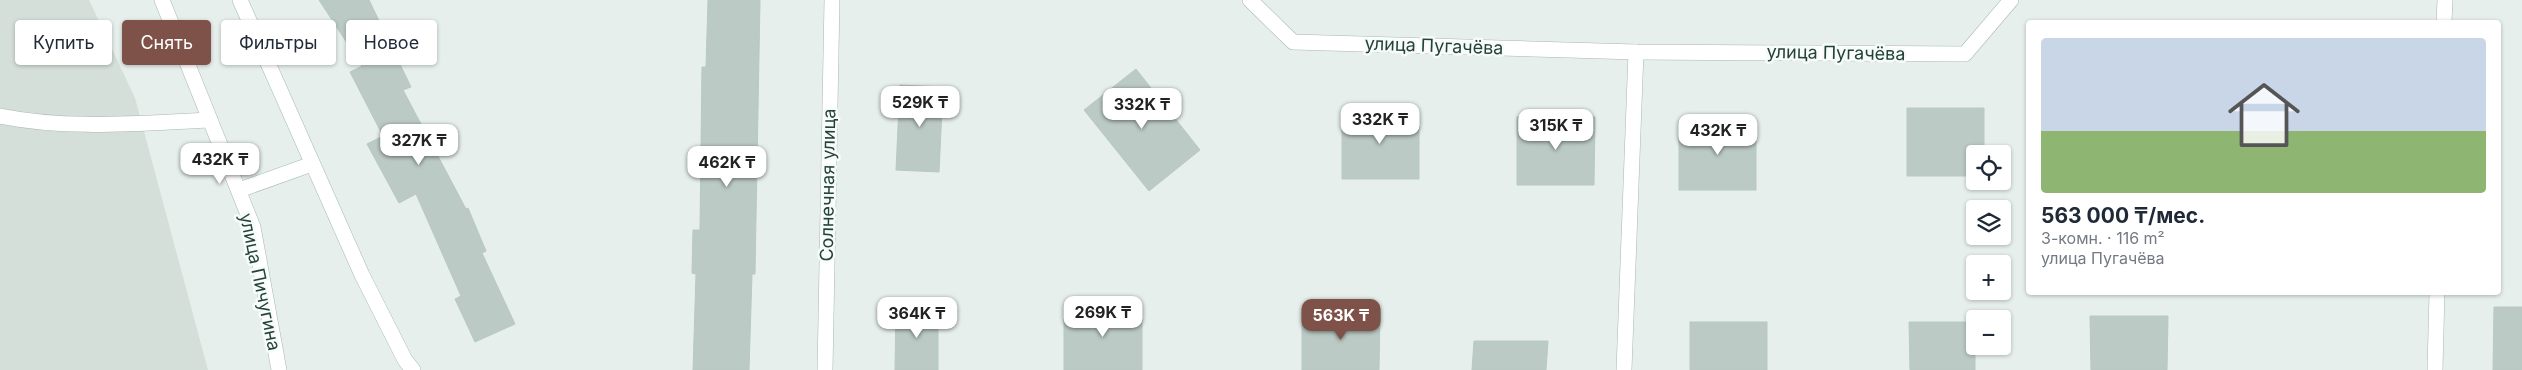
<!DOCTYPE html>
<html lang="ru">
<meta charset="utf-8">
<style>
:root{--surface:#fff;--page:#f2f2f3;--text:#1f2937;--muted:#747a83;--line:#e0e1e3;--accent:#7f5249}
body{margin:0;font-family:Inter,sans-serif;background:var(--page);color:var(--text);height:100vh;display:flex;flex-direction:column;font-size:19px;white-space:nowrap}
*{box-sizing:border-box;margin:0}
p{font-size:16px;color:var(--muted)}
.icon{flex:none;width:28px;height:28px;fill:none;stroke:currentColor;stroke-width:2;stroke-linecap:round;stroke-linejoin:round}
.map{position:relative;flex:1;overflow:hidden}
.drawer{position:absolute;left:2026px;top:20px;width:475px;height:275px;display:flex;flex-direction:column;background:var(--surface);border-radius:5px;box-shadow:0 1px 4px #0004}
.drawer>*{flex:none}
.top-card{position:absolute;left:15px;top:20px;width:475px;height:45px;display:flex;gap:10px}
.buttons{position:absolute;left:1966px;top:145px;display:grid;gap:10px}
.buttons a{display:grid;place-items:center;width:45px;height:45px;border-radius:5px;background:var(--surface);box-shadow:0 1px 4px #0004;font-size:25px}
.price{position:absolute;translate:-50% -42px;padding:0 11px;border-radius:10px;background:#fff;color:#222;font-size:16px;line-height:32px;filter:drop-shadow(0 1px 2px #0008)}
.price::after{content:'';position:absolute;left:50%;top:30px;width:15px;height:11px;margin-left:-8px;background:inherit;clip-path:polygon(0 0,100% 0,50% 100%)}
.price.selected{background:var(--accent);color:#fff}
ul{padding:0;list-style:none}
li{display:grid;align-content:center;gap:10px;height:265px;padding:0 15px}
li+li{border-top:1px solid var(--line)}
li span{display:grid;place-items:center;height:155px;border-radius:5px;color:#555}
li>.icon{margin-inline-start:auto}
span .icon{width:90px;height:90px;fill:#fffc;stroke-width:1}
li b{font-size:21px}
.tag{padding:0 18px;border-radius:5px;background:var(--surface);box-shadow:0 1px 4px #0004;font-size:18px;line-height:45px}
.tag.selected{background:var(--accent);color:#fff}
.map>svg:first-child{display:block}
.built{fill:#d4dfda}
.building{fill:#bbcac4;stroke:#b8c9c2}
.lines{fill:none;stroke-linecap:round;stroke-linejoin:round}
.service-casing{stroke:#a8b8b2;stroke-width:16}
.minor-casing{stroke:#a8b8b2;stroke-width:16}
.tertiary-casing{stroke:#a8b8b2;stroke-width:16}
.service{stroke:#fff;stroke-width:15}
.minor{stroke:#fff;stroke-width:15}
.tertiary{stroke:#fff;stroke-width:15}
.labels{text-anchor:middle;stroke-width:5;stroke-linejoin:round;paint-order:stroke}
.street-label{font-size:18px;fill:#24423a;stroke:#f7fbf9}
</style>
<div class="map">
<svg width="2522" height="370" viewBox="0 0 2522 370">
<rect width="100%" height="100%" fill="#e6efeb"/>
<polygon class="built" points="0,0 89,0 135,98 208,370 0,370"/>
<g class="building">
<polygon points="319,0 369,0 411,87 403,90 466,209 468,208 486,251 482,253 515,324 475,342 455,299 461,296 416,194 399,203 367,144 383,136 350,72 362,66"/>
<polygon points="708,0 760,0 755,274 752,274 749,370 693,370 696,274 692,273 693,230 700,230 702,67 706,67"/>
<polygon points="1136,69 1200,150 1149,191 1084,110"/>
<polygon points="900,85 943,87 939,172 896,170"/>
<polygon points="1907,108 1984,108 1984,154 1975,154 1975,176 1907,176"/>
<polygon points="1342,111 1419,112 1419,179 1342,179"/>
<polygon points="1517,117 1595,117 1594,185 1517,185"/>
<rect x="1679" y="122" width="77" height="68"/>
<rect x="1064" y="305" width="78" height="65"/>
<polygon points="2494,307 2522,307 2522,370 2493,370"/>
<polygon points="896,308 938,308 938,370 895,370"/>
<polygon points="1302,313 1380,313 1379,370 1302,370"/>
<polygon points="2090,316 2168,316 2167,370 2091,370"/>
<rect x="1690" y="322" width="77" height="48"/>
<polygon points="1909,322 1975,322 1975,370 1910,370"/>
<polygon points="1474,341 1548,341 1546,370 1472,370"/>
</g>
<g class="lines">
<defs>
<g id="service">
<path d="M 0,116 C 71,130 138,123 210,120"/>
<polyline points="1624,370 1636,52"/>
</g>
<g id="minor">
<polyline points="240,0 362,275 405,360 413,370"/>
<polyline points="1250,0 1293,42 1636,52 1965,54 2011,0"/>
<polyline points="239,190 312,164"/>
</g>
<g id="tertiary">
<polyline points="162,0 253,227 279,370"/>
<polyline points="2444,22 2445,0"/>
<polyline points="825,370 832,0"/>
<polyline points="2435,370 2437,292"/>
</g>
</defs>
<use href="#service" class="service-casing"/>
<use href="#minor" class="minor-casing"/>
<use href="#tertiary" class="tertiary-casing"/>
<use href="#service" class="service"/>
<use href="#minor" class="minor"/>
<use href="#tertiary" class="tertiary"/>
</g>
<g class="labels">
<g class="street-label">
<text transform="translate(1434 46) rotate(2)" y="6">улица Пугачёва</text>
<text transform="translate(1836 53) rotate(1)" y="6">улица Пугачёва</text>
<text transform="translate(828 185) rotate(-89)" y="6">Солнечная улица</text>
<text transform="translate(260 282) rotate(78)" y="6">улица Пичугина</text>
</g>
</g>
</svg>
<div class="buttons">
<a><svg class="icon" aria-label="locate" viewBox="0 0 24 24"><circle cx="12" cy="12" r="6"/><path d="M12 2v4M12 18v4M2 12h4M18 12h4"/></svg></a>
<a><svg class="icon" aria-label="layers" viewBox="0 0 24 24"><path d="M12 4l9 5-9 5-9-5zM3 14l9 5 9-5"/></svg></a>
<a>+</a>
<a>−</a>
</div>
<b class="price" style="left:920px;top:128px">529K ₸</b>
<b class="price" style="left:1142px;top:130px">332K ₸</b>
<b class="price" style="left:1380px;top:145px">332K ₸</b>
<b class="price" style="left:1556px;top:151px">315K ₸</b>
<b class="price" style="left:1718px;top:156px">432K ₸</b>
<b class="price" style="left:419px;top:166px">327K ₸</b>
<b class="price" style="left:220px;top:185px">432K ₸</b>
<b class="price" style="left:727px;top:188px">462K ₸</b>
<b class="price" style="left:1103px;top:338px">269K ₸</b>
<b class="price" style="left:917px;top:339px">364K ₸</b>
<b class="price selected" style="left:1341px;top:341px">563K ₸</b>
<div class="top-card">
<a class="tag">Купить</a>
<a class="tag selected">Снять</a>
<a class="tag">Фильтры</a>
<a class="tag">Новое</a>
</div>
<section class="drawer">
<ul>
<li><span style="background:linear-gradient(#c9d6e8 60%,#8fb573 0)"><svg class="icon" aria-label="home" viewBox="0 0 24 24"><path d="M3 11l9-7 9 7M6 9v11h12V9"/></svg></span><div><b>563 000 ₸/мес.</b><p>3-комн. · 116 m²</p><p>улица Пугачёва</p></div></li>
</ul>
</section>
</div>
